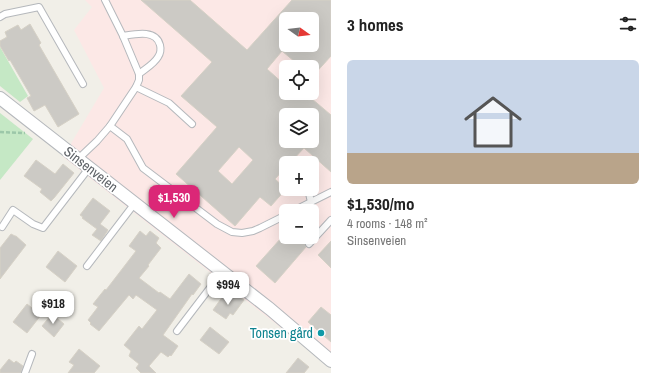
<!DOCTYPE html>
<meta charset="utf-8">
<style>
:root{--surface:#fff;--page:#f6f6f6;--text:#222;--muted:#767676;--accent:#db2777}
body{margin:0;font-family:"Archivo Narrow",sans-serif;background:var(--page);color:var(--text);height:100vh;display:flex;flex-direction:column;font-size:15px;white-space:nowrap}
*{box-sizing:border-box;margin:0}
p{font-size:13px;color:var(--muted)}
.icon{flex:none;width:22px;height:22px;fill:none;stroke:currentColor;stroke-width:2;stroke-linecap:round;stroke-linejoin:round}
.map{position:relative;flex:1;overflow:hidden}
.panel{display:flex;flex-direction:column;background:var(--surface);width:324px}
.panel>*{flex:none}
.needle{width:26px;rotate:104deg}
.fabs{position:absolute;left:279px;top:12px;display:grid;gap:8px}
.fabs a{display:grid;place-items:center;width:40px;height:40px;border-radius:6px;background:var(--surface);box-shadow:0 4px 16px #0002;font-size:20px}
.price{position:absolute;translate:-50% -34px;padding:0 9px;border-radius:8px;background:#fff;color:#222;font-size:13px;line-height:26px;filter:drop-shadow(0 1px 2px #0008)}
.price::after{content:'';position:absolute;left:50%;top:24px;width:12px;height:9px;margin-left:-6px;background:inherit;clip-path:polygon(0 0,100% 0,50% 100%)}
.price.on{background:var(--accent);color:#fff}
ul{padding:0;list-style:none}
li{display:grid;align-content:center;gap:8px;height:212px;padding:0 16px}
li span{display:grid;place-items:center;height:124px;border-radius:6px;color:#555}
li>.icon{margin-inline-start:auto}
span .icon{width:72px;height:72px;fill:#fffc;stroke-width:1}
li b{font-size:17px}
h2{display:flex;justify-content:space-between;align-items:center;height:48px;padding:0 16px;font-size:17px}
main{display:flex;flex:1;min-height:0}
.map>svg:first-child{display:block}
.medical{fill:#fce8e6;fill-rule:evenodd}
.green{fill:#c5e8c5}
.building{fill:#cccac5;stroke:#d6d1c6;fill-rule:evenodd}
.lines{fill:none;stroke-linecap:round;stroke-linejoin:round}
.lane-casing{stroke:#b5b8bc;stroke-width:8}
.street-casing{stroke:#b5b8bc;stroke-width:14}
.path{stroke:#9cc7a9;stroke-width:2.5;stroke-dasharray:4 2;stroke-linecap:butt}
.lane{stroke:#fff;stroke-width:6}
.street{stroke:#fff;stroke-width:12}
.culture-dot{fill:#0f9aa8;stroke:#fff;stroke-width:1.5}
.labels{text-anchor:middle;stroke-width:3.5;stroke-linejoin:round;paint-order:stroke}
.street-label{font-size:14px;fill:#5f6368;stroke:#fff}
.culture-label{font-size:14px;fill:#0d838f;stroke:#fff;text-anchor:end}
</style>
<main>
<div class="map">
<svg width="331" height="373" viewBox="0 0 331 373">
<rect width="100%" height="100%" fill="#f1efe8"/>
<path class="medical" d="M 85,0 L 331,0 L 331,367 L 63,157 L 104,88 L 74,30 L 92,7 ZM 286,19 L 312,19 L 312,45 L 286,45 ZM 286,67 L 312,67 L 312,93 L 286,93 ZM 286,115 L 312,115 L 312,141 L 286,141 ZM 286,163 L 312,163 L 312,189 L 286,189 ZM 286,211 L 312,211 L 312,237 L 286,237 Z"/>
<g class="green">
<polygon points="0,47 28,96 20,102 0,86"/>
<polygon points="0,113 33,139 0,180"/>
</g>
<g class="building">
<path d="M 141,0 L 190,0 L 247,50 L 292,0 L 331,0 L 331,56 L 312,77 L 312,67 L 301,67 L 282,51 L 267,69 L 286,86 L 286,93 L 305,93 L 331,115 L 331,172 L 304,148 L 290,163 L 286,163 L 286,167 L 275,179 L 286,189 L 271,206 L 260,197 L 235,226 L 176,174 L 217,127 L 181,96 L 212,62 ZM 286,19 L 312,19 L 312,45 L 286,45 ZM 286,115 L 312,115 L 312,141 L 286,141 ZM 239,147 L 253,160 L 232,184 L 218,171 Z"/>
<polygon points="30,24 41,43 39,45 79,114 58,127 45,105 34,111 27,98 31,96 10,60 9,61 0,46 0,41 7,37 5,32 18,25 21,30"/>
<polygon points="36,160 55,174 63,164 74,173 54,198 51,201 40,192 42,189 24,176"/>
<polygon points="93,198 110,211 100,224 108,230 101,241 92,235 97,229 82,218 83,217 80,215"/>
<polygon points="140,231 146,236 150,231 159,238 156,243 161,248 148,265 149,266 139,278 159,293 160,292 170,299 189,274 201,284 193,295 192,294 163,335 178,346 171,356 170,355 168,357 161,352 149,366 156,373 141,373 136,368 139,364 129,356 131,351 124,345 139,326 142,329 157,310 136,295 133,299 129,295 99,331 90,324 91,323 88,320 98,307 93,304 105,289 106,290 136,251 129,246"/>
<polygon points="11,234 15,236 16,236 26,245 0,279 0,248"/>
<polygon points="282,237 297,237 305,244 306,247 275,283 256,266"/>
<polygon points="331,241 331,268 318,255"/>
<polygon points="58,251 77,266 65,282 46,267"/>
<polygon points="234,293 244,300 233,315 230,313 226,319 213,310 223,296 228,300"/>
<polygon points="27,304 41,315 27,333 13,322"/>
<polygon points="321,307 331,315 331,342 308,322"/>
<polygon points="52,314 64,324 54,337 42,326"/>
<polygon points="210,327 229,342 219,354 200,340"/>
<polygon points="79,349 100,366 94,373 68,373 74,365 69,362"/>
<polygon points="298,358 309,367 304,373 286,373"/>
<polygon points="9,359 14,363 16,361 23,366 21,373 0,373 0,370"/>
</g>
<g class="lines">
<defs>
<g id="lane">
<polyline points="105,0 123,36 139,74 139,80 136,87 110,126"/>
<polyline points="0,17 5,14 39,7 83,84"/>
<path d="M 123,36 C 135,34 156,29 160,45 C 161,49 160,54 158,57 C 154,64 145,69 139,74"/>
<polyline points="136,87 169,103 192,124"/>
<polyline points="78,159 97,141 110,126 127,139 143,168 217,224 232,232 242,233 253,231 260,228 286,215"/>
<polyline points="308,189 311,202"/>
<polyline points="293,211 331,192"/>
<polyline points="2,227 13,210 33,224 43,228 89,168"/>
<polyline points="309,244 331,220"/>
<polyline points="87,266 135,203"/>
<polyline points="177,331 222,272"/>
<polyline points="25,373 32,354"/>
</g>
<polyline id="street" points="0,98 270,309 331,361"/>
</defs>
<use href="#lane" class="lane-casing"/>
<use href="#street" class="street-casing"/>
<polyline class="path" points="0,132 25,133"/>
<use href="#lane" class="lane"/>
<use href="#street" class="street"/>
</g>
<circle class="culture-dot" cx="321" cy="333" r="4"/>
<g class="labels">
<g class="street-label">
<text transform="translate(91 169) rotate(38)" y="5">Sinsenveien</text>
</g>
<g class="culture-label">
<text x="313" y="338">Tonsen gård</text>
</g>
</g>
</svg>
<div class="fabs">
<a><svg class="needle" viewBox="-14 -14 28 28"><path d="M0-13l5 13h-10z" fill="#e53935"/><path d="M0 13l5-13h-10z" fill="#767676"/></svg></a>
<a><svg class="icon" aria-label="locate" viewBox="0 0 24 24"><circle cx="12" cy="12" r="6"/><path d="M12 2v4M12 18v4M2 12h4M18 12h4"/></svg></a>
<a><svg class="icon" aria-label="layers" viewBox="0 0 24 24"><path d="M12 4l9 5-9 5-9-5zM3 14l9 5 9-5"/></svg></a>
<a>+</a>
<a>−</a>
</div>
<b class="price on" style="left:174px;top:219px">$1,530</b>
<b class="price" style="left:228px;top:306px">$994</b>
<b class="price" style="left:53px;top:325px">$918</b>
</div>
<section class="panel">
<h2>3 homes<svg class="icon" aria-label="filters" viewBox="0 0 24 24"><path d="M4 7h16M4 17h16"/><circle cx="9" cy="7" r="2"/><circle cx="15" cy="17" r="2"/></svg></h2>
<ul>
<li><span style="background:linear-gradient(#c9d6e8 75%,#b9a48a 0)"><svg class="icon" aria-label="home" viewBox="0 0 24 24"><path d="M3 11l9-7 9 7M6 9v11h12V9"/></svg></span><div><b>$1,530/mo</b><p>4 rooms · 148 m²</p><p>Sinsenveien</p></div></li>
</ul>
</section>
</main>
